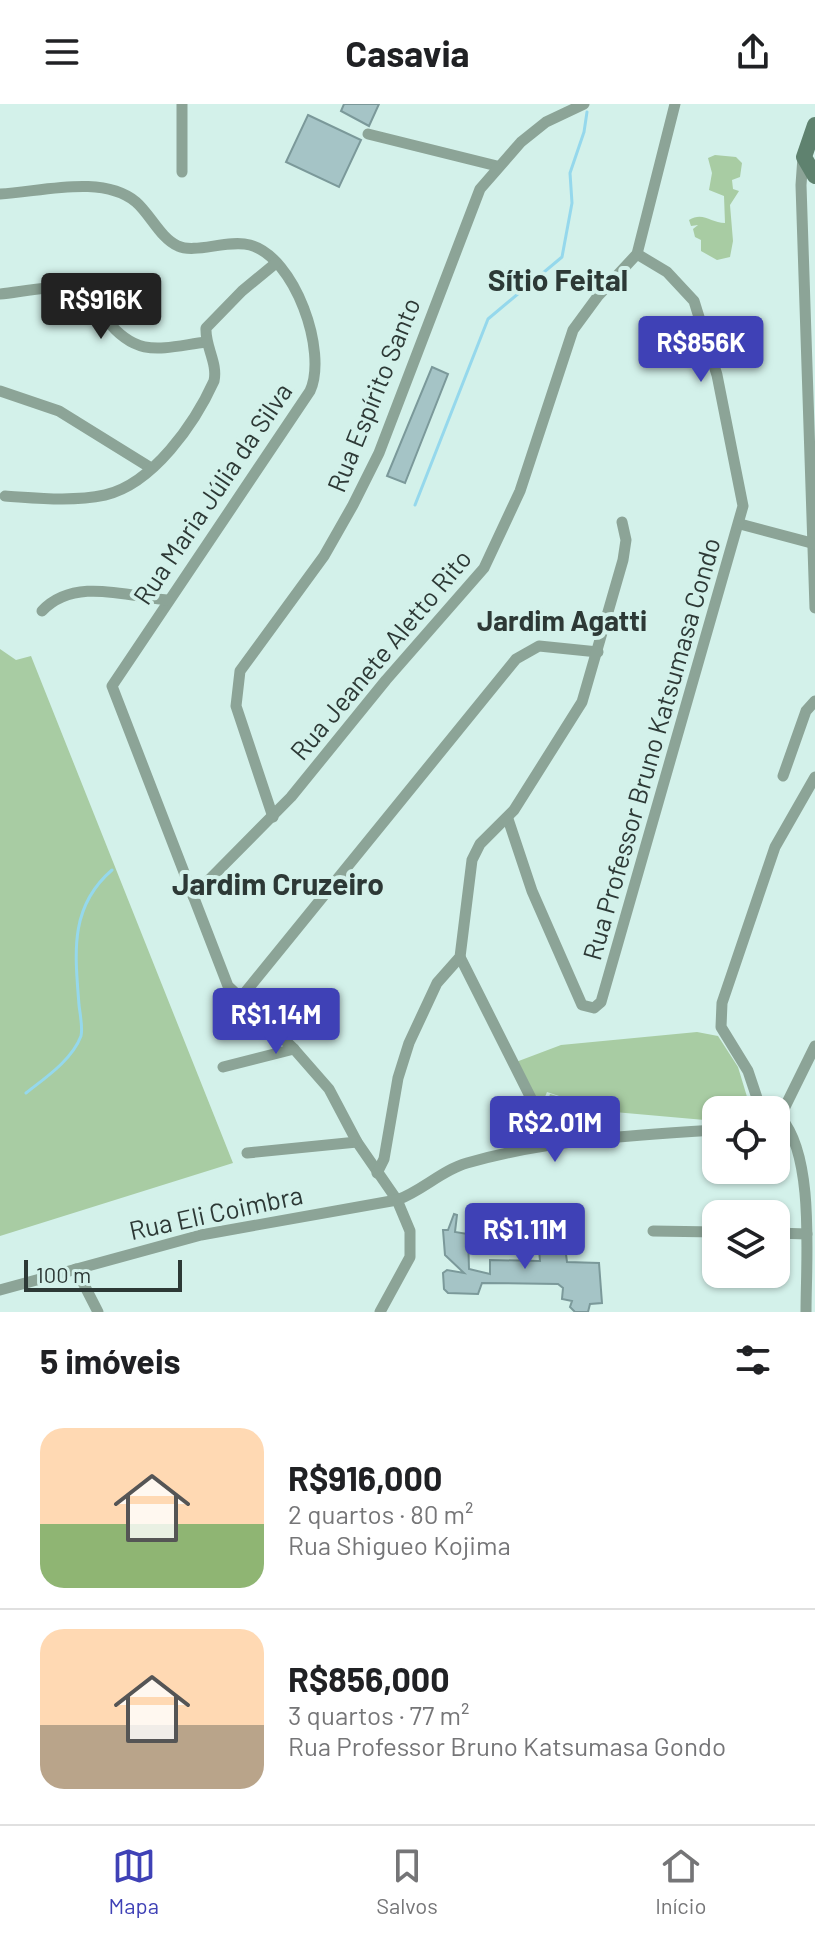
<!DOCTYPE html>
<html lang="pt">
<meta charset="utf-8">
<style>
:root{--surface:#fff;--page:#f2f2f2;--text:#202124;--muted:#757577;--line:#e0e0e0;--accent:#3f41b6}
body{margin:0;font-family:Barlow,sans-serif;background:var(--page);color:var(--text);height:100vh;display:flex;flex-direction:column;font-size:30px;white-space:nowrap}
*{box-sizing:border-box;margin:0}
p{font-size:26px;color:var(--muted)}
.icon{flex:none;width:44px;height:44px;fill:none;stroke:currentColor;stroke-width:2;stroke-linecap:round;stroke-linejoin:round}
.map{position:relative;height:1208px;overflow:hidden}
.panel{display:flex;flex-direction:column;background:var(--surface);flex:1}
.panel>*{flex:none}
.controls{position:absolute;left:702px;top:992px;display:grid;gap:16px}
.controls a{display:grid;place-items:center;width:88px;height:88px;border-radius:16px;background:var(--surface);box-shadow:0 2px 6px #0004;font-size:40px}
.scale{position:absolute;left:24px;bottom:20px;width:158px;box-sizing:border-box;padding-left:8px;border:4px solid #2d3936;border-top:0;font-size:22px;line-height:28px;white-space:nowrap;color:#2d3936;-webkit-text-stroke:6px #d3f1ea;paint-order:stroke}
.price{position:absolute;translate:-50% -68px;padding:0 18px;border-radius:8px;background:var(--accent);color:#fff;font-size:26px;line-height:52px;filter:drop-shadow(0 2px 4px #0008)}
.price::after{content:'';position:absolute;left:50%;top:48px;width:24px;height:18px;margin-left:-12px;background:inherit;clip-path:polygon(0 0,100% 0,50% 100%)}
.price.active{background:#222;color:#fff}
ul{padding:0;list-style:none}
li{display:flex;align-items:center;gap:24px;height:200px;padding:0 40px}
li+li{border-top:2px solid var(--line)}
li span{display:grid;place-items:center;flex:none;width:224px;height:160px;border-radius:24px;color:#555}
li>.icon{margin-inline-start:auto}
span .icon{width:96px;height:96px;fill:#fffc;stroke-width:1}
li b{font-size:34px}
h2{display:flex;justify-content:space-between;align-items:center;height:96px;padding:0 40px;font-size:34px}
header{display:flex;justify-content:space-between;align-items:center;height:104px;padding:0 40px;background:var(--surface);font-size:36px;font-weight:700}
.tab-bar{display:flex;justify-content:space-around;align-items:center;height:112px;border-top:2px solid var(--line);background:var(--surface);font-size:22px;color:var(--muted)}
.tab-bar a{display:grid;justify-items:center;gap:4px}
.tab-bar .active{color:var(--accent)}
.map>svg:first-child{display:block}
.green{fill:#a8cca3}
.lines{fill:none;stroke-linecap:round;stroke-linejoin:round}
.stream{stroke:#95d8ec;stroke-width:3}
.building{fill:#a5c4c6;stroke:#7b999a;stroke-width:2}
.street{stroke:#8ca497;stroke-width:11}
.secondary{stroke:#5f826f;stroke-width:16}
.labels{text-anchor:middle;stroke-width:8;stroke-linejoin:round;paint-order:stroke}
.street-label{font-size:26px;fill:#2d3936;stroke:#d3f1ea}
.neighbourhood-label{font-size:28px;font-weight:bold;fill:#2d3936;stroke:#d3f1ea}
.quarter-label{font-size:30px;font-weight:bold;fill:#2d3936;stroke:#d3f1ea}
</style>
<header><svg class="icon" aria-label="menu" viewBox="0 0 24 24"><path d="M4 6h16M4 12h16M4 18h16"/></svg>Casavia<svg class="icon" aria-label="share" viewBox="0 0 24 24"><path d="M12 15V3M7 8l5-5 5 5M5 13v7h14v-7"/></svg></header>
<div class="map">
<svg width="815" height="1208" viewBox="0 0 815 1208">
<rect width="100%" height="100%" fill="#d3f1ea"/>
<g class="green">
<path d="M 715,51 L 736,53 L 742,59 L 740,73 L 732,76 L 733,85 L 739,87 L 730,101 L 733,137 L 730,153 L 717,156 L 701,147 L 701,136 L 695,133 L 693,125 L 698,121 L 691,122 L 689,116 C 703,107 711,119 725,119 L 724,92 L 709,86 L 712,69 L 708,54 Z"/>
<polygon points="0,545 16,556 31,552 233,1059 0,1132"/>
<polygon points="697,928 718,932 738,963 751,1006 716,1006 716,1017 603,1007 585,1000 580,1021 544,1008 550,990 577,998 547,988 540,1005 516,958 561,941"/>
</g>
<g class="lines">
<g class="stream">
<polyline points="415,401 488,215 562,153 572,99 570,69 584,28 587,8"/>
<path d="M 26,989 C 45,974 72,956 81,932 C 83,924 80,910 79,901 C 75,849 69,803 112,766"/>
</g>
</g>
<g class="building">
<polygon points="344,0 379,0 369,22 341,7"/>
<polygon points="308,11 361,36 339,83 286,58"/>
<polygon points="432,263 448,270 405,379 387,372"/>
<polygon points="454,1110 457,1111 455,1128 468,1130 469,1165 490,1170 490,1156 540,1157 538,1134 564,1135 567,1158 599,1159 602,1199 590,1200 588,1208 575,1208 570,1203 572,1197 562,1195 563,1184 558,1180 482,1179 478,1190 448,1189 444,1185 443,1169 447,1166 464,1169 445,1151 443,1126 448,1126"/>
</g>
<g class="lines">
<g class="street">
<polyline points="368,30 497,62"/>
<polyline points="803,53 801,81 815,504"/>
<polyline points="182,68 182,0"/>
<path d="M 0,90 C 41,88 102,70 136,98 C 150,110 161,135 178,142 C 195,150 228,135 250,141 C 295,153 328,248 310,287 L 112,582 L 228,882 L 294,945 L 329,985 L 357,1038 L 397,1096 L 410,1127 L 410,1153 L 380,1208"/>
<path d="M 0,190 C 23,188 52,180 74,187 C 88,192 97,203 106,215 C 137,255 161,244 206,238"/>
<polyline points="0,287 59,307 151,364"/>
<path d="M 5,392 C 37,394 72,398 105,391 C 153,380 195,319 214,277 C 218,259 205,243 206,224 L 242,187 L 276,159"/>
<polyline points="740,420 815,440"/>
<path d="M 42,507 C 74,473 126,492 167,496"/>
<polyline points="783,672 806,607 815,597"/>
<polyline points="273,713 236,602 240,567 324,452 353,401 379,349 480,85 521,38 546,18 584,0"/>
<polyline points="508,715 532,787 582,901 594,904 601,898 743,402 717,271 694,197 667,168 637,150"/>
<polyline points="193,792 291,693 386,576 484,464 520,387 573,226 598,192 637,150 675,0"/>
<polyline points="460,853 555,1042"/>
<polyline points="239,896 516,555 539,542 598,548"/>
<polyline points="223,963 294,945"/>
<polyline points="761,1006 748,967 721,923 722,899 775,743 815,673"/>
<path d="M 781,1014 C 815,1053 806,1156 806,1208"/>
<polyline points="778,1017 815,942"/>
<polyline points="247,1049 357,1038"/>
<polyline points="377,1069 384,1055 398,974 409,939 437,879 460,853 472,756 480,740 514,706 582,598 623,456 626,436 622,418"/>
<polyline points="653,1127 716,1128"/>
<polyline points="776,1129 807,1130"/>
<polyline points="76,1165 98,1208"/>
<path d="M 0,1186 L 201,1131 L 397,1096 C 422,1087 442,1066 467,1059 C 546,1036 634,1031 716,1026"/>
</g>
<polyline class="secondary" points="815,21 804,53 815,72"/>
</g>
<g class="labels">
<g class="street-label">
<text transform="translate(374 291) rotate(-68)" y="9">Rua Espírito Santo</text>
<text transform="translate(213 390) rotate(-56)" y="9">Rua Maria Júlia da Silva</text>
<text transform="translate(381 551) rotate(-50)" y="9">Rua Jeanete Aletto Rito</text>
<text transform="translate(652 645) rotate(-74)" y="9">Rua Professor Bruno Katsumasa Condo</text>
<text transform="translate(216 1109) rotate(-12)" y="9">Rua Eli Coimbra</text>
</g>
<g class="neighbourhood-label">
<text x="562" y="527">Jardim Agatti</text>
</g>
<g class="quarter-label">
<text x="558" y="187">Sítio Feital</text>
<text x="278" y="791">Jardim Cruzeiro</text>
</g>
</g>
</svg>
<div class="controls">
<a><svg class="icon" aria-label="locate" viewBox="0 0 24 24"><circle cx="12" cy="12" r="6"/><path d="M12 2v4M12 18v4M2 12h4M18 12h4"/></svg></a>
<a><svg class="icon" aria-label="layers" viewBox="0 0 24 24"><path d="M12 4l9 5-9 5-9-5zM3 14l9 5 9-5"/></svg></a>
</div>
<div class="scale">100 m</div>
<b class="price active" style="left:101px;top:237px">R$916K</b>
<b class="price" style="left:701px;top:280px">R$856K</b>
<b class="price" style="left:276px;top:952px">R$1.14M</b>
<b class="price" style="left:555px;top:1060px">R$2.01M</b>
<b class="price" style="left:525px;top:1167px">R$1.11M</b>
</div>
<section class="panel">
<h2>5 imóveis<svg class="icon" aria-label="filters" viewBox="0 0 24 24"><path d="M4 7h16M4 17h16"/><circle cx="9" cy="7" r="2"/><circle cx="15" cy="17" r="2"/></svg></h2>
<ul>
<li><span style="background:linear-gradient(#ffd9b3 60%,#8fb573 0)"><svg class="icon" aria-label="home" viewBox="0 0 24 24"><path d="M3 11l9-7 9 7M6 9v11h12V9"/></svg></span><div><b>R$916,000</b><p>2 quartos · 80 m²</p><p>Rua Shigueo Kojima</p></div></li>
<li><span style="background:linear-gradient(#ffd9b3 60%,#b9a48a 0)"><svg class="icon" aria-label="home" viewBox="0 0 24 24"><path d="M3 11l9-7 9 7M6 9v11h12V9"/></svg></span><div><b>R$856,000</b><p>3 quartos · 77 m²</p><p>Rua Professor Bruno Katsumasa Gondo</p></div></li>
</ul>
</section>
<nav class="tab-bar">
<a class="active"><svg class="icon" aria-label="map" viewBox="0 0 24 24"><path d="M3 6l6-2 6 2 6-2v14l-6 2-6-2-6 2zM9 4v14M15 6v14"/></svg>Mapa</a>
<a><svg class="icon" aria-label="saved" viewBox="0 0 24 24"><path d="M7 4h10v16l-5-4-5 4z"/></svg>Salvos</a>
<a><svg class="icon" aria-label="home" viewBox="0 0 24 24"><path d="M3 11l9-7 9 7M6 9v11h12V9"/></svg>Início</a>
</nav>
